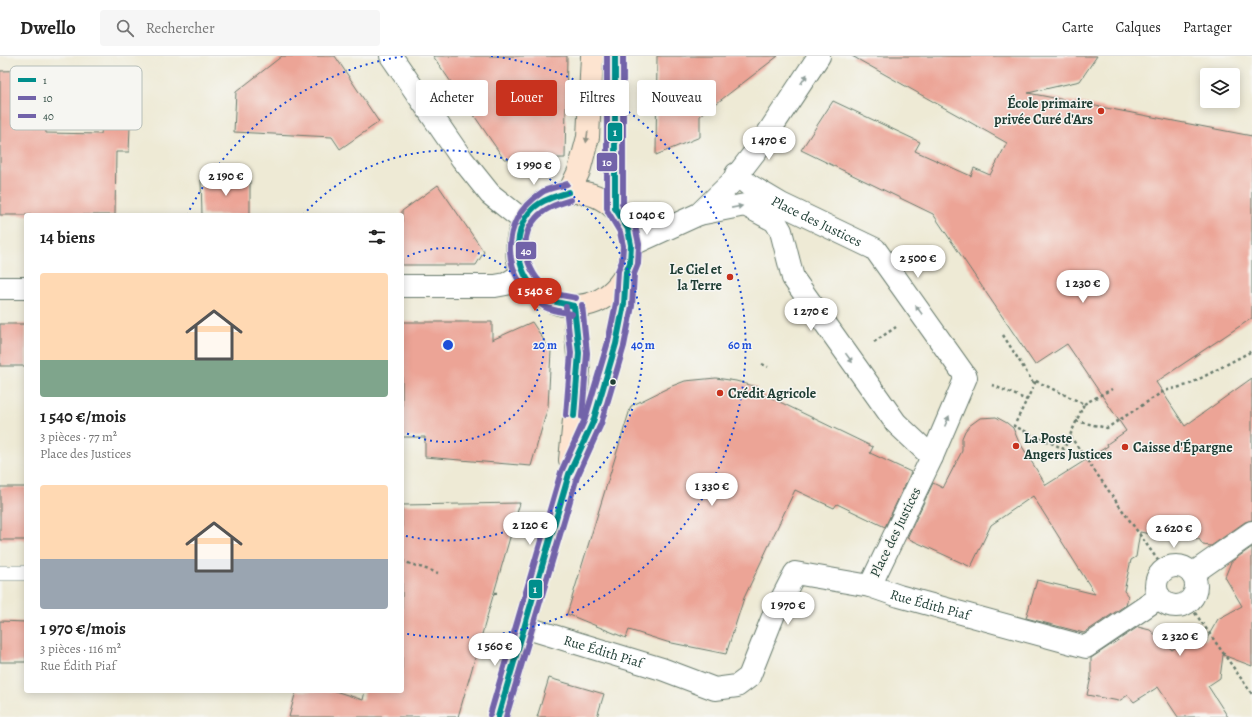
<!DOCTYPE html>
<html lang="fr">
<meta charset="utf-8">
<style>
:root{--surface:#fff;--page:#f6f6f6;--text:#222;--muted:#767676;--line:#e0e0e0;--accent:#c8321e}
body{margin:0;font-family:Alegreya,serif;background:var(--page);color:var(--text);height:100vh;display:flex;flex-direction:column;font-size:15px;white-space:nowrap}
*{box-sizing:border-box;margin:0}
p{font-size:13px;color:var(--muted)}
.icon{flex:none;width:22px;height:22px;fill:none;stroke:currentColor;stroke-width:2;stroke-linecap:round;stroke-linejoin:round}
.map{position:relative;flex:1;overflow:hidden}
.panel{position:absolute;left:24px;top:157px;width:380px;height:480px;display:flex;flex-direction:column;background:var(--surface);border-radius:4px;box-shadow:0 2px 10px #0003}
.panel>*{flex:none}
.banner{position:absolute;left:416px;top:24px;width:380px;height:36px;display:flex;gap:8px}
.controls{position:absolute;left:1200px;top:12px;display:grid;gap:8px}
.controls a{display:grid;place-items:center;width:40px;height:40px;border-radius:4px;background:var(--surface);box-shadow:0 2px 10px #0003;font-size:20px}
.price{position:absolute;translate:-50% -34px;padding:0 9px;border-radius:14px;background:#fff;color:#222;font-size:13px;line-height:26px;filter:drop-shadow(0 1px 2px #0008)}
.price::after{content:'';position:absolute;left:50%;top:24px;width:12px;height:9px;margin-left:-6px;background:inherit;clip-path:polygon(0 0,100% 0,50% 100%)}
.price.current{background:var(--accent);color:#fff}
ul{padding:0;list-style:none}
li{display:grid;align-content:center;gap:8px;height:212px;padding:0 16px}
li span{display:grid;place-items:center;height:124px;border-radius:4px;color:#555}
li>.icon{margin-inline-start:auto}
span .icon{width:72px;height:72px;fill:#fffc;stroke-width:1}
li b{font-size:17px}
h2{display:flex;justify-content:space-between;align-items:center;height:48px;padding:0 16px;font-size:17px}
.pill{padding:0 14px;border-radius:4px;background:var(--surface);box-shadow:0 2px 10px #0003;font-size:14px;line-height:36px}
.pill.current{background:var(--accent);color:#fff}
header{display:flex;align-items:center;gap:24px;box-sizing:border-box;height:56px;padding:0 20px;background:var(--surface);border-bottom:1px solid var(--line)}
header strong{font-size:19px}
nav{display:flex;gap:22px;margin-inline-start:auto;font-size:14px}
.search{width:280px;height:36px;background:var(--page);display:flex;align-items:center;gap:10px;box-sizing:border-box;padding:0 14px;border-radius:4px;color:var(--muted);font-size:15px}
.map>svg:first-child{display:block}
.building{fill:#eca496}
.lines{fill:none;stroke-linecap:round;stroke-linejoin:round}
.service-casing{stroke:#677a6c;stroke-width:16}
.minor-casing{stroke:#677a6c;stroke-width:24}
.tertiary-casing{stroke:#677a6c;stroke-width:24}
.secondary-casing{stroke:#677a6c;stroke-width:24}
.path{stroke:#677a6c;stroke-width:2.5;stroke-dasharray:3 3;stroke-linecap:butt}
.service{stroke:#fff;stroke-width:15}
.minor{stroke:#fff;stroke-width:22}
.tertiary{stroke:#fff;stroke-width:22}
.secondary{stroke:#fde4d0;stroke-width:22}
.bus-1-casing{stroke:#f6f6f2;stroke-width:9}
.bus-2-casing{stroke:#f6f6f2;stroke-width:9}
.bus-3-casing{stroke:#f6f6f2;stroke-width:9}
.bus-1{stroke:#008e8c;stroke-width:6}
.bus-2{stroke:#7263a9;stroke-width:6}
.bus-3{stroke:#7263a9;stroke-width:6}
.oneway{fill:#8f9e9a}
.oneway2{fill:#8e9082}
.ring{fill:none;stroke:#1d4ed8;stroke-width:2;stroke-dasharray:2 4}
.poi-dot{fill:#c8321e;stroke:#f6f6f2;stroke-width:1.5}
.bus-dot{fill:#1f3d34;stroke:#f6f6f2;stroke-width:1.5}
.labels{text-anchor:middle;stroke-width:3;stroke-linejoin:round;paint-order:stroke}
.poi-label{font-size:14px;font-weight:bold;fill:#1f3d34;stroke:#f6f6f2;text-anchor:start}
.street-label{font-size:14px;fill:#1f3d34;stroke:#f6f6f2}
.key{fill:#f6f6f2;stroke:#b6beb9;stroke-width:1}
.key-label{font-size:11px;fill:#1f3d34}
.centre{fill:#1d4ed8;stroke:#f6f6f2;stroke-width:2}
.ring-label{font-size:12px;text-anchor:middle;font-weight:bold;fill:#1d4ed8;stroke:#f6f6f2;stroke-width:3;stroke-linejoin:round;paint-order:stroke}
.line-badge{stroke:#f6f6f2;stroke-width:1.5}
.badge-label{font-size:11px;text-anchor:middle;font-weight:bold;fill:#fff}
</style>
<header>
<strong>Dwello</strong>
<div class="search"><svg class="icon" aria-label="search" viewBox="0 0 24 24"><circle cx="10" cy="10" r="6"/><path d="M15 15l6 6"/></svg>Rechercher</div>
<nav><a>Carte</a><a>Calques</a><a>Partager</a></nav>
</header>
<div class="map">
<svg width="1252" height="661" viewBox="0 0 1252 661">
<rect width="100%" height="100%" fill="#f6f6f2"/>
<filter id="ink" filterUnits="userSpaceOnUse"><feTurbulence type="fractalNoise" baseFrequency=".025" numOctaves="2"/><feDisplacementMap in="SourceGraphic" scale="8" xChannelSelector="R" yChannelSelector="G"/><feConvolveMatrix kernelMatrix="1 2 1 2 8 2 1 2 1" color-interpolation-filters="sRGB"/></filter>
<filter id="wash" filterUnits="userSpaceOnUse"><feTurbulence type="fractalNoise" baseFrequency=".012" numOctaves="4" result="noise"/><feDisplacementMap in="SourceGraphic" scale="16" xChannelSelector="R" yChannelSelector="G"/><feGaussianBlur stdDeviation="0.9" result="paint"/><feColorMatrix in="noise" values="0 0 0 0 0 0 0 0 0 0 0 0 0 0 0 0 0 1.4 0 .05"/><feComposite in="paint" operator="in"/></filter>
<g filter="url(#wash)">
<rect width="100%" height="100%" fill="#eeead5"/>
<g id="blocks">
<g class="building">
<polygon points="282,0 335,0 379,66 340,93 332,81 234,76 236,36"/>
<polygon points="433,0 567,0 565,102 504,103"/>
<polygon points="657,0 778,0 700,60 700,81 656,99"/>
<polygon points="852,0 1097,0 1080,25 1028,37 1252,80 1252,262 1156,326 1185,370 1252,322 1252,464 1245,466 1211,490 1203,489 1199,483 1169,478 1166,481 1140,476 1136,501 1131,504 1124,535 1128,540 1126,549 1084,577 1026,562 1037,524 1095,538 1033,440 991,469 971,511 907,482 933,427 943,432 962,395 962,382 965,375 969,370 980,362 996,361 1007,367 1013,372 1018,384 1046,429 1108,390 1107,388 1126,375 1067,288 1035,309 933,158 801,94 833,45 920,86 915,95 971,120 974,112 990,119 1007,87"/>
<polygon points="40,14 46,77 101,78 102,71 130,71 129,96 116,96 115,159 0,159 0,15"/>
<polygon points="201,124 250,124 250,159 202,159"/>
<polygon points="438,129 484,196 476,209 402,209 402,155"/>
<polygon points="402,266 492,266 492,284 532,266 551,295 548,351 531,410 425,401 425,381 402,381"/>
<rect x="0" y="268" width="26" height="42"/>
<polygon points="716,322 736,325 757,331 755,334 873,391 870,397 911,416 885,471 837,448 834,452 795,434 744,542 726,598 667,586 629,574 626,582 567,558 631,350 672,330 685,325"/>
<rect x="0" y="431" width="26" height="53"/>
<polygon points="520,447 458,661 289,661 296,635 335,635 363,644 365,635 402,635 402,449"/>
<polygon points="1252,491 1252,610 1223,599 1220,622 1208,630 1228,661 1178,661 1158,631 1134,646 1128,639 1119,645 1087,639 1091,621 1091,602 1138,571 1150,574 1172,594 1192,580 1206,584 1218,563 1242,550 1225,521 1231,506"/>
<polygon points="0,565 26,566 26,606 0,606"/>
<polygon points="549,622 604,638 597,661 537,661"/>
</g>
</g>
</g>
<g filter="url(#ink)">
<use href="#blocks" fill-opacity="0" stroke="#677a6c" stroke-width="1"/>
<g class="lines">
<defs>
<polyline id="service" points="0,517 26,517"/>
<g id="minor">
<path id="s1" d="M 736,118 L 749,129 L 781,148 L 875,193 L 966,321 L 931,403 L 870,530"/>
<polyline points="699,158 745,149 775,165 781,175 793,222 896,367 932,401"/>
<circle cx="1176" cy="530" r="20"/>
<polyline points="1192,518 1252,476"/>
<path id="s2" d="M 524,571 L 662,613 L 715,633 L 737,630 L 749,621 L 774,558 L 795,517 L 870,530 L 899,540 L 1086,591 L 1160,541"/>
</g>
<g id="tertiary">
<polyline points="391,0 462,103 490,138 524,165"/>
<polyline points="631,189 699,158 731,127 758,92 819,0"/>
<polyline points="402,230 495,230 506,228 522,218"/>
<polyline points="0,232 26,232"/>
</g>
<g id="secondary">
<polyline points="615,0 615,152"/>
<circle cx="574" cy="193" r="57"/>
<polyline points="569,136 579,115 588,81 592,0"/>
<polyline points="570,404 579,313 574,250"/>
<polyline points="498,661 569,418 593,366 616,288 624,248 626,216"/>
</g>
</defs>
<use href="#service" class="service-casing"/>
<use href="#minor" class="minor-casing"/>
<use href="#tertiary" class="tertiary-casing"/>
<use href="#secondary" class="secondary-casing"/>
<g class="path">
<polyline points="1003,279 1034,328"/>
<polyline points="874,286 896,271"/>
<polyline points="762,308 768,311"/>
<polygon points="1036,325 1084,348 1064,393 1014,370"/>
<polyline points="992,329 1027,344"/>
<polyline points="1084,348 1112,333"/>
<polyline points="1076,365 1107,372 1164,335 1188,329 1252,295"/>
<polyline points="1070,380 1164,513"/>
<polyline points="402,505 438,517"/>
<polyline points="494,537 500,537"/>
<polyline points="1188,547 1252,638"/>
</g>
<use href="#service" class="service"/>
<use href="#minor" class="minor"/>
<use href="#tertiary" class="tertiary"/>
<use href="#secondary" class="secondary"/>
<defs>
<g id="bus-1">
<polyline points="615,0 615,152"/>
<path d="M 569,136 C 554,141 539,144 529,157 C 508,185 519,229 550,244 C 557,247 567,248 574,250"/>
<polyline points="574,250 579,297 574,360"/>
<polyline points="498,661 569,418 593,366 616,288 624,248 626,216 630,207 631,189 628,173 615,152"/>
</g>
<g id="bus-2">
<polyline points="607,0 607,152"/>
<path d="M 567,128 C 559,131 547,132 541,137 C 497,166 501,224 545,251 C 553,255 564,256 572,258"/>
<polyline points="582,249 587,297 582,361"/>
<polyline points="506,661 577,421 601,368 624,290 632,250 634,218 638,208 639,188 635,170 622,148"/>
</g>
<g id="bus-3">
<polyline points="623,0 623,152"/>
<path d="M 571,144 C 558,148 546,151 536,162 C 515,185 528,221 552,236 C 559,240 569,240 576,242"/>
<polyline points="566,359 571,297 566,251"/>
<polyline points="490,659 561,416 585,363 608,286 616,247 618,215 622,205 623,190 620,176 608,156"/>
</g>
</defs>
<use href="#bus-1" class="bus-1-casing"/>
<use href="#bus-2" class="bus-2-casing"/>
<use href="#bus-3" class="bus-3-casing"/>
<use href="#bus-1" class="bus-1"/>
<use href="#bus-2" class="bus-2"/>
<use href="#bus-3" class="bus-3"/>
</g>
<defs><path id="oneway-solid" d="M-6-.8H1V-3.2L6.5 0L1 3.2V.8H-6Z"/></defs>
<g class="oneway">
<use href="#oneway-solid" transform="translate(804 23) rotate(-57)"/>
<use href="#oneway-solid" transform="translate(737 151) rotate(-11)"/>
<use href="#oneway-solid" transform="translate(919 254) rotate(-125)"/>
<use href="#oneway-solid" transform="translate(849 302) rotate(54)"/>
<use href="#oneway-solid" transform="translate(947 365) rotate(-67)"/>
</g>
<use class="oneway2" href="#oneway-solid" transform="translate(587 81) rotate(98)"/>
</g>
<g class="ring">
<path d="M402 203A97 97 0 1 1 402 375"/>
<path d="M303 159A195 195 0 1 1 402 479"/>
<path d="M187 159A292 292 0 0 1 405 0M491 0A292 292 0 1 1 402 577"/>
</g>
<g class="poi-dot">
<circle cx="1101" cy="55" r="4"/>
<circle cx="730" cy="221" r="4"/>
<circle cx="720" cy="337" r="4"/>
<circle cx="1016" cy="390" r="4"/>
<circle cx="1125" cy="391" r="4"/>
</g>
<circle class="bus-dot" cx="613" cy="326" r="3.5"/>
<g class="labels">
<g class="poi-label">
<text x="1093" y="52" text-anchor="end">École primaire<tspan x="1093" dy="16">privée Curé d'Ars</tspan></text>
<text x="722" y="218" text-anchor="end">Le Ciel et<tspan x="722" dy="16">la Terre</tspan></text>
<text x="728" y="342">Crédit Agricole</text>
<text x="1024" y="387">La Poste<tspan x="1024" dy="16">Angers Justices</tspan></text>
<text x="1133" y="396">Caisse d'Épargne</text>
</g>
<g class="street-label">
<text dy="5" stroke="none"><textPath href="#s1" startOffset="94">Place des Justices</textPath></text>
<text transform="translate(895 476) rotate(-64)" y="5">Place des Justices</text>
<text dy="5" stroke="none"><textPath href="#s2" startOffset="491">Rue Édith Piaf</textPath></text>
<text dy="5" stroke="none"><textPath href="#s2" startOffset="83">Rue Édith Piaf</textPath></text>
</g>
</g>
<rect x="10" y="10" width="132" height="64" rx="6" class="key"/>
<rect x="18" y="22" width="18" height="4" fill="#008e8c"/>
<rect x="18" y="40" width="18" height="4" fill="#7263a9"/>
<rect x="18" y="58" width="18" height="4" fill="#7263a9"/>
<g class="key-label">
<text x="43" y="28">1</text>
<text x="43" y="46">10</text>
<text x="43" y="64">40</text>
</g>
<circle cx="448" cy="289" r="6" class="centre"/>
<g class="ring-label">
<text x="545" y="293">20 m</text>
<text x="643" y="293">40 m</text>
<text x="740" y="293">60 m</text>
</g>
<g class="line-badge">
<rect x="607" y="66" width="16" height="20" rx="4" fill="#008e8c"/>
<rect x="596" y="96" width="22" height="20" rx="4" fill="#7263a9"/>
<rect x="515" y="185" width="22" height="19" rx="4" fill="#7263a9"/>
<rect x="528" y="523" width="15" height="20" rx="4" fill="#008e8c"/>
</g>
<g class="badge-label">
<text x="615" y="80">1</text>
<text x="607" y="110">10</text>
<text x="526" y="199">40</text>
<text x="535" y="537">1</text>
</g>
</svg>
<div class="controls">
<a><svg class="icon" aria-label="layers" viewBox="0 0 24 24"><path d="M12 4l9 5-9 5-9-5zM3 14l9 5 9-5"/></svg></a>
</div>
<b class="price" style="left:769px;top:105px">1 470 €</b>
<b class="price" style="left:534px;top:130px">1 990 €</b>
<b class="price" style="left:226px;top:141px">2 190 €</b>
<b class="price" style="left:647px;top:180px">1 040 €</b>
<b class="price" style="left:918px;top:223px">2 500 €</b>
<b class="price" style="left:1083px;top:248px">1 230 €</b>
<b class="price current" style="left:535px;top:256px">1 540 €</b>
<b class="price" style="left:811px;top:276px">1 270 €</b>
<b class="price" style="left:712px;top:451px">1 330 €</b>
<b class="price" style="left:530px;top:490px">2 120 €</b>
<b class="price" style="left:1174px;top:493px">2 620 €</b>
<b class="price" style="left:788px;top:570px">1 970 €</b>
<b class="price" style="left:1180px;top:601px">2 320 €</b>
<b class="price" style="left:495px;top:611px">1 560 €</b>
<div class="banner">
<a class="pill">Acheter</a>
<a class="pill current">Louer</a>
<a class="pill">Filtres</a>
<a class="pill">Nouveau</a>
</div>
<section class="panel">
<h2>14 biens<svg class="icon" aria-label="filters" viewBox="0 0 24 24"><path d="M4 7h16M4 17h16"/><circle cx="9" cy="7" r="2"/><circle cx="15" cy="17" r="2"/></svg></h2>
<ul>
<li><span style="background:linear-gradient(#ffd9b3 70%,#7fa58c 0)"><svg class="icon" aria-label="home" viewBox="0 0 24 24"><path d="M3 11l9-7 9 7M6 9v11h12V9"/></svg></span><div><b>1 540 €/mois</b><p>3 pièces · 77 m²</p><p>Place des Justices</p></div></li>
<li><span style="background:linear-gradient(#ffd9b3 60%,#9aa5b1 0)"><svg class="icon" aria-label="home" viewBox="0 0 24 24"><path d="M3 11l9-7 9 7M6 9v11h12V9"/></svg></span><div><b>1 970 €/mois</b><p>3 pièces · 116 m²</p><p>Rue Édith Piaf</p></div></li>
</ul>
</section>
</div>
